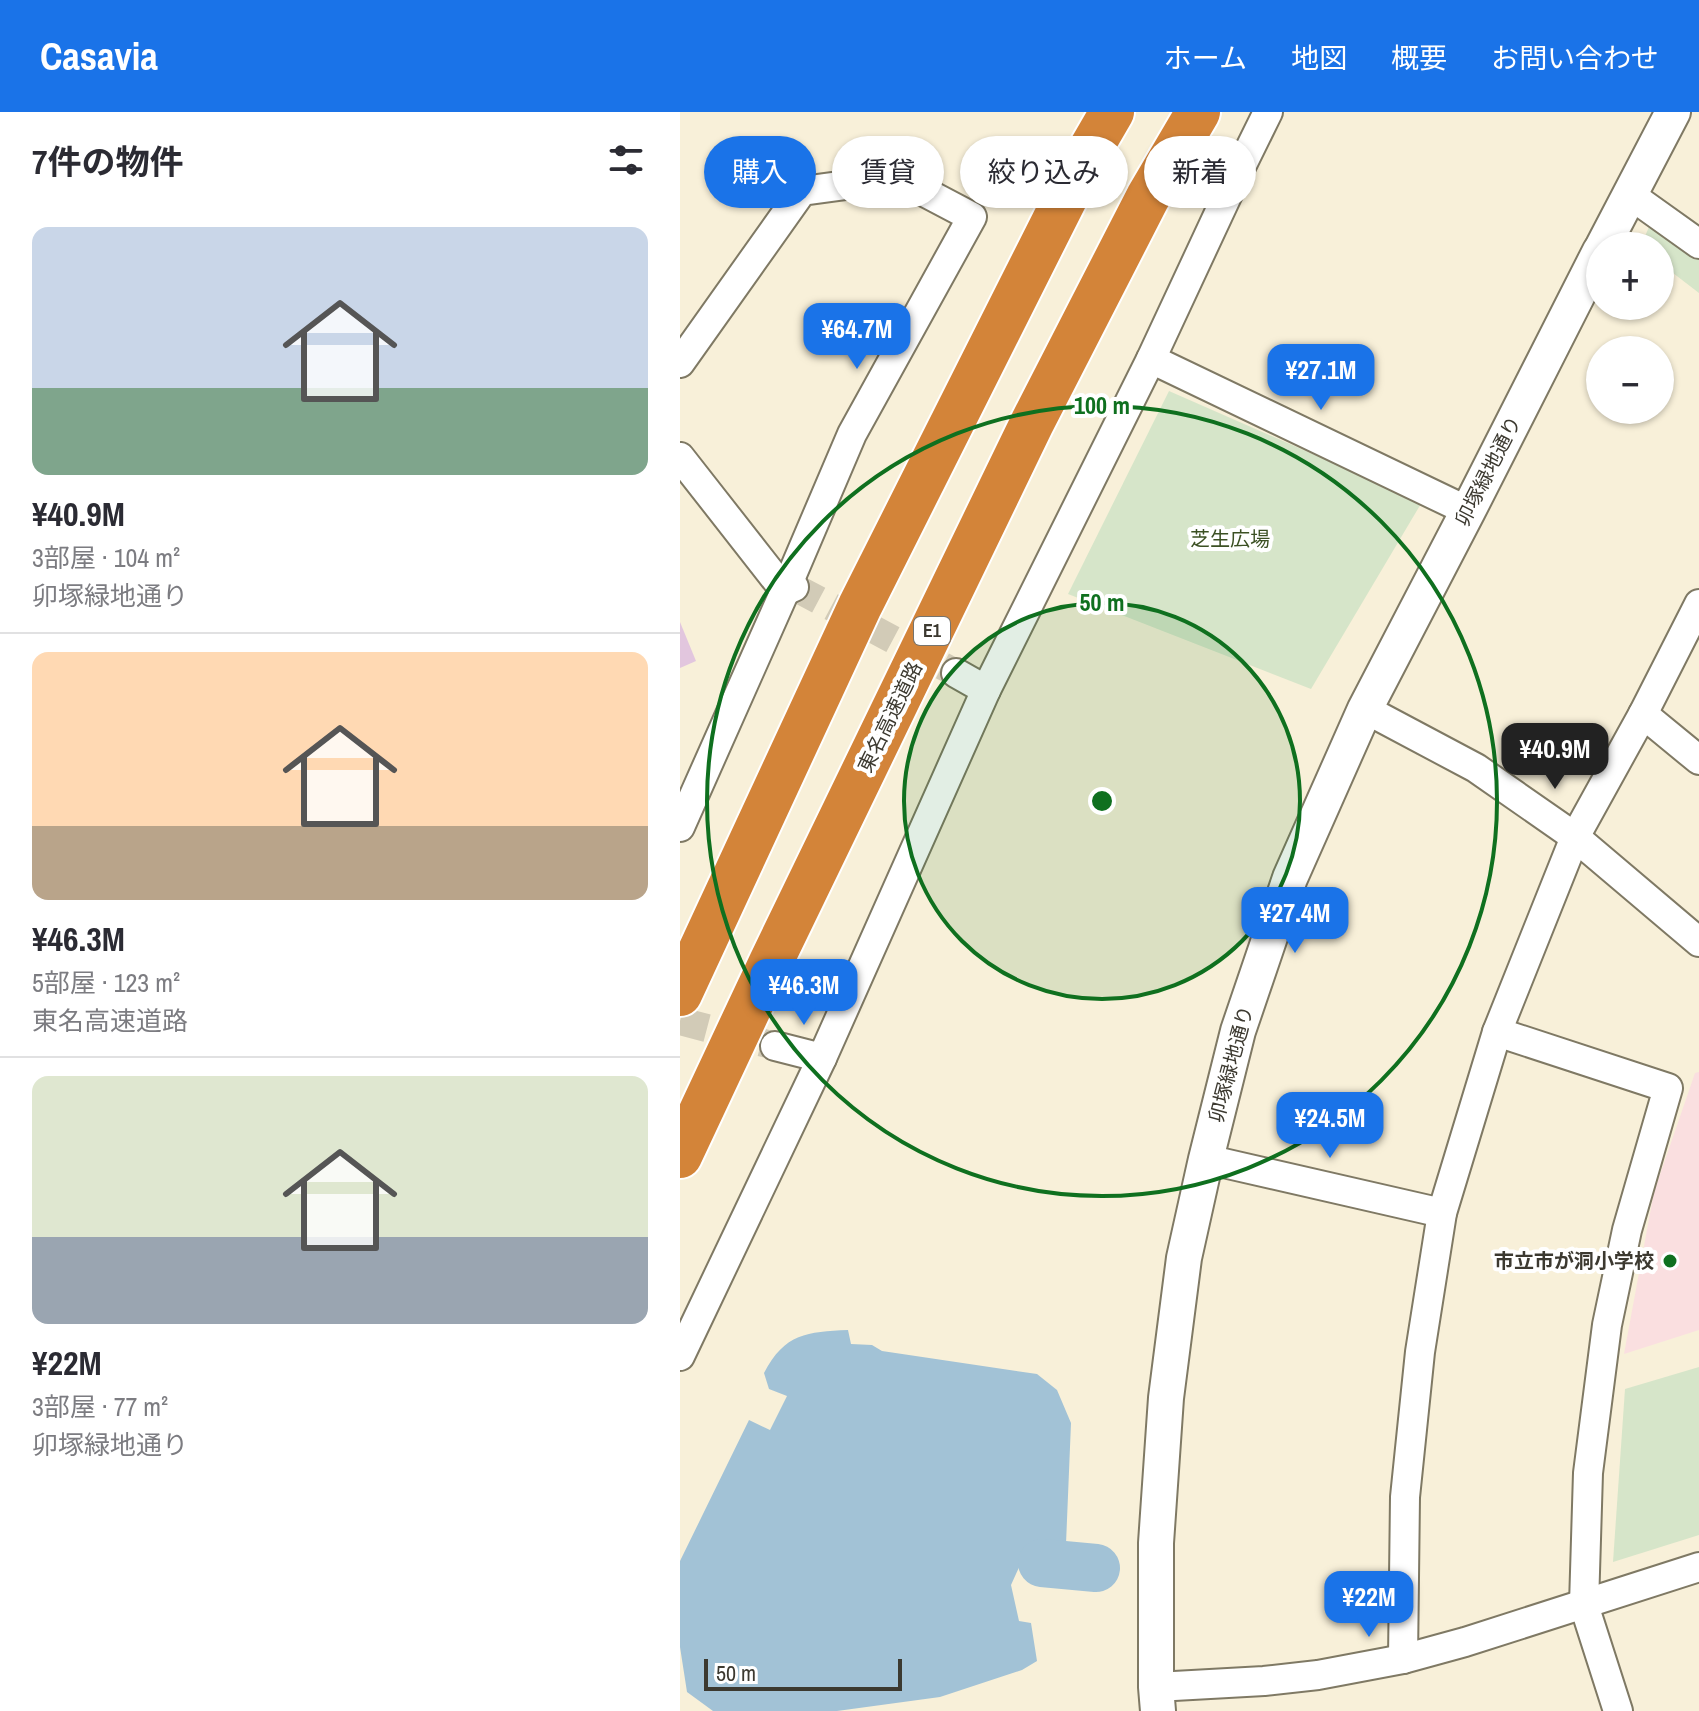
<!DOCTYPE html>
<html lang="ja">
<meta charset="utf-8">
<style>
:root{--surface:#fff;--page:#f7f7f7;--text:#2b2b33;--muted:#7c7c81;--line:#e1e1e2;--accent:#1a73e8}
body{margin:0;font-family:"Archivo Narrow","Noto Sans JP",sans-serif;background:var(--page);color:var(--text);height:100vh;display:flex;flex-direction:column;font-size:30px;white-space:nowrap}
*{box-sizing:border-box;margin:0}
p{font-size:26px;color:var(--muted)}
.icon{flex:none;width:44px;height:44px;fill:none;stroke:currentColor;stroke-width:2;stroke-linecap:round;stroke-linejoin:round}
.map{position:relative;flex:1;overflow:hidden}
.details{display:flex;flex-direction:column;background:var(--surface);width:680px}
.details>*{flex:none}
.hud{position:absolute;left:24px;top:24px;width:760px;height:72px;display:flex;gap:16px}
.buttons{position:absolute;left:906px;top:120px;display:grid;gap:16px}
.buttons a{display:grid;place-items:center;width:88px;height:88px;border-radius:50%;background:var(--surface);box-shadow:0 2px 6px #0004;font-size:40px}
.scale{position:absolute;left:24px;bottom:20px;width:198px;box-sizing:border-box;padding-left:8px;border:4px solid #3c3930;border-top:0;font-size:22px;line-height:28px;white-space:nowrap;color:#3c3930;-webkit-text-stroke:6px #fff;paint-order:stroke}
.price{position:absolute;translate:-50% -68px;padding:0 18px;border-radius:16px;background:var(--accent);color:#fff;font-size:26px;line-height:52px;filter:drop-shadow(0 2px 4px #0008)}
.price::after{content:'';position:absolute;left:50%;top:48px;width:24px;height:18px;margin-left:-12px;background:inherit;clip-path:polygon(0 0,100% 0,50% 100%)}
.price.on{background:#222;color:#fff}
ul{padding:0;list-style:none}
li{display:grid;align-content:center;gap:16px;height:424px;padding:0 32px}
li+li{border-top:2px solid var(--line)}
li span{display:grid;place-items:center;height:248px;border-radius:16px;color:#555}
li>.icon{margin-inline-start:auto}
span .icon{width:144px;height:144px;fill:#fffc;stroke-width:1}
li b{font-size:34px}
h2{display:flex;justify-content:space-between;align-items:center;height:96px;padding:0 32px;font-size:34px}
.chip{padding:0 28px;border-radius:36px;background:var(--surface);box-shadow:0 2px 6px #0004;font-size:28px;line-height:72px}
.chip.on{background:var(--accent);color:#fff}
header{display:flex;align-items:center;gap:48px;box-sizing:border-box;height:112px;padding:0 40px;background:var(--accent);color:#fff}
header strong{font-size:38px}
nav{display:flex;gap:44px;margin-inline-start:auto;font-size:28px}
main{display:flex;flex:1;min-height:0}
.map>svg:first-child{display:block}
.education{fill:#fadfe0}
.green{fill:#d6e5c9}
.water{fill:#a2c2d6}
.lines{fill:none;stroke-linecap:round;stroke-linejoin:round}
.river{stroke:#a2c2d6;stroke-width:48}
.building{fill:#e2c6de}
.minor-tunnel{stroke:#d2cbb7;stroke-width:28;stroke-dasharray:28 14;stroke-linecap:butt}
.minor-casing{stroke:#7f7964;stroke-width:32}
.tertiary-casing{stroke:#7f7964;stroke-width:38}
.motorway-casing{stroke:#fff;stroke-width:48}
.minor{stroke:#fff;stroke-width:28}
.tertiary{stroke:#fff;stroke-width:34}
.motorway{stroke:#d38439;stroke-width:44}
.ring{fill:none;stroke:#0f701f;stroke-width:4}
.poi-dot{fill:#0f701f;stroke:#fff;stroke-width:3}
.labels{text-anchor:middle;stroke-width:8;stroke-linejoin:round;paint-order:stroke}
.shield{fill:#fff;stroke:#76746e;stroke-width:2}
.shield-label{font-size:18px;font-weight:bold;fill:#3c3930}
.street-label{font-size:20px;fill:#3c3930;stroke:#fff}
.park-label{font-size:20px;fill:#3b5023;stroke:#fff}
.poi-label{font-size:20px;font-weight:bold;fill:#3c3930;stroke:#fff;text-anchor:end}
.centre{fill:#0f701f;stroke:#fff;stroke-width:4}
.ring-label{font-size:24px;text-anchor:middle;font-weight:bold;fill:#0f701f;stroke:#fff;stroke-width:8;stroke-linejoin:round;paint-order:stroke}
</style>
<header>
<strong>Casavia</strong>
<nav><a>ホーム</a><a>地図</a><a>概要</a><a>お問い合わせ</a></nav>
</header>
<main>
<section class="details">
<h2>7件の物件<svg class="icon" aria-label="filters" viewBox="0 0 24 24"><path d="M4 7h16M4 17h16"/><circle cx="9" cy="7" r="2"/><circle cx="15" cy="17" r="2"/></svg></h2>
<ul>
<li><span style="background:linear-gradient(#c9d6e8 65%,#7fa58c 0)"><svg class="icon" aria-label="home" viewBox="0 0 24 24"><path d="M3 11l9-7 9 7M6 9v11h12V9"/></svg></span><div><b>¥40.9M</b><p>3部屋 · 104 m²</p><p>卯塚緑地通り</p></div></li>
<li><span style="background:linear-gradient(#ffd9b3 70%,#b9a48a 0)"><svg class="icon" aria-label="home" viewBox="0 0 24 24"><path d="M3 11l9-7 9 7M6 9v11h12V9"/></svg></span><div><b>¥46.3M</b><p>5部屋 · 123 m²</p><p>東名高速道路</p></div></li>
<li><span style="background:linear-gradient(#dfe7d0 65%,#9aa5b1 0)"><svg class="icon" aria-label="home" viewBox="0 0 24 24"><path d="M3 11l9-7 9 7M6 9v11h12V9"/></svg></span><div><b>¥22M</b><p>3部屋 · 77 m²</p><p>卯塚緑地通り</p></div></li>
</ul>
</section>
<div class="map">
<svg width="1019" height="1599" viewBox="0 0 1019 1599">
<rect width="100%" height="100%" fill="#f8f0d9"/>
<polygon class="education" points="1019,960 1019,1218 944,1242 974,1080 1015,961"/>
<g class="green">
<polygon points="971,110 1019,147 1019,181 980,151 980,134 961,134"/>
<polygon points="489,279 742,390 631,577 388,482"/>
<polygon points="1019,1255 1019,1423 933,1450 945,1277"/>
</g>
<path class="water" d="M 168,1218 L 171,1232 L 192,1233 L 202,1239 L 357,1262 L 377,1278 L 391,1311 L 386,1432 L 363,1435 L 361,1459 L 341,1451 L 331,1473 L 339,1509 L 351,1511 L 357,1549 L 342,1558 L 260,1585 L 157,1599 L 33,1599 L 7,1580 L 0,1535 L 0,1449 L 69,1308 L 90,1318 L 107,1284 L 89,1277 L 84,1261 C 105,1221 127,1220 168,1218 Z"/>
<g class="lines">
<polyline class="river" points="362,1451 416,1456"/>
</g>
<polygon class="building" points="0,510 16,549 0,556"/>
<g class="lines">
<g class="minor-tunnel">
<polyline points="114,475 276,561"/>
<polyline points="0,909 95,934"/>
</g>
<defs>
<g id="minor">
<polyline points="949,82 1019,132"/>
<polyline points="471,247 788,399"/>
<polyline points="0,251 122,79 218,66 292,105 172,322 105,479 0,715"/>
<polyline points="0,345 105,479 114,475"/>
<polyline points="306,578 471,247 554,69 588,0"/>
<polyline points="685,597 796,656 895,725 1019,830"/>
<polyline points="963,602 1019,648"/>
<polyline points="817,920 988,976 947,1118 927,1213 908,1361 904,1493 938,1599"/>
<polyline points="95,934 142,946"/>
<polyline points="526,1047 762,1101"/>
<polyline points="0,1244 142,946 306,578 276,561"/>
<polyline points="723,1547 725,1385 740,1240 762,1101 817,920 895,725 963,602 1019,492"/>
<polyline points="476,1575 584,1569 638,1563 723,1547 785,1530 1019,1455"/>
</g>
<g id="tertiary">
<polyline points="923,134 993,0"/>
<polyline points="478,1599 476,1575 476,1431 486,1286 504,1146 526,1047 558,919 610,766 685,597 788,399 920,139"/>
</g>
<g id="motorway">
<polyline points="0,882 180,494 407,43 432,0"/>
<polyline points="0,1044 91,850 352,311 468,85 518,0"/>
</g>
</defs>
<use href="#minor" class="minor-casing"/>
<use href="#tertiary" class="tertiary-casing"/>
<use href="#motorway" class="motorway-casing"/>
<use href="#minor" class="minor"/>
<use href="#tertiary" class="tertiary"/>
<use href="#motorway" class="motorway"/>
</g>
<circle cx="422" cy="689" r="198" fill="#0f701f" fill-opacity=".12"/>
<g class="ring">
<circle cx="422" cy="689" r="198"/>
<circle cx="422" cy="689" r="395"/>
</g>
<circle class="poi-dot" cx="990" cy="1149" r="8"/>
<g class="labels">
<rect class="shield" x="234" y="505" width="36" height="28" rx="6"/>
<g class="shield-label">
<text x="252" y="525">E1</text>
</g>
<g class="street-label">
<text transform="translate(808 359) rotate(-63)" y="7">卯塚緑地通り</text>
<text transform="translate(210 605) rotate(-64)" y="7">東名高速道路</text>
<text transform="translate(551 952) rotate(-75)" y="7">卯塚緑地通り</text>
</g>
<g class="park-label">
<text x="550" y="434">芝生広場</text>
</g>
<g class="poi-label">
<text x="974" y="1156">市立市が洞小学校</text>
</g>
</g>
<circle cx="422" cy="689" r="12" class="centre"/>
<g class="ring-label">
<text x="422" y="302">100 m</text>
<text x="422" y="499">50 m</text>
</g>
</svg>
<div class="buttons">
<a>+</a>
<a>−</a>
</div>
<div class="scale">50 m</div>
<b class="price" style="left:177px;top:259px">¥64.7M</b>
<b class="price" style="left:641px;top:300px">¥27.1M</b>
<b class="price on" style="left:875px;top:679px">¥40.9M</b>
<b class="price" style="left:615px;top:843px">¥27.4M</b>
<b class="price" style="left:124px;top:915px">¥46.3M</b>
<b class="price" style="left:650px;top:1048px">¥24.5M</b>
<b class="price" style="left:689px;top:1527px">¥22M</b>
<div class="hud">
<a class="chip on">購入</a>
<a class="chip">賃貸</a>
<a class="chip">絞り込み</a>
<a class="chip">新着</a>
</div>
</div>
</main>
